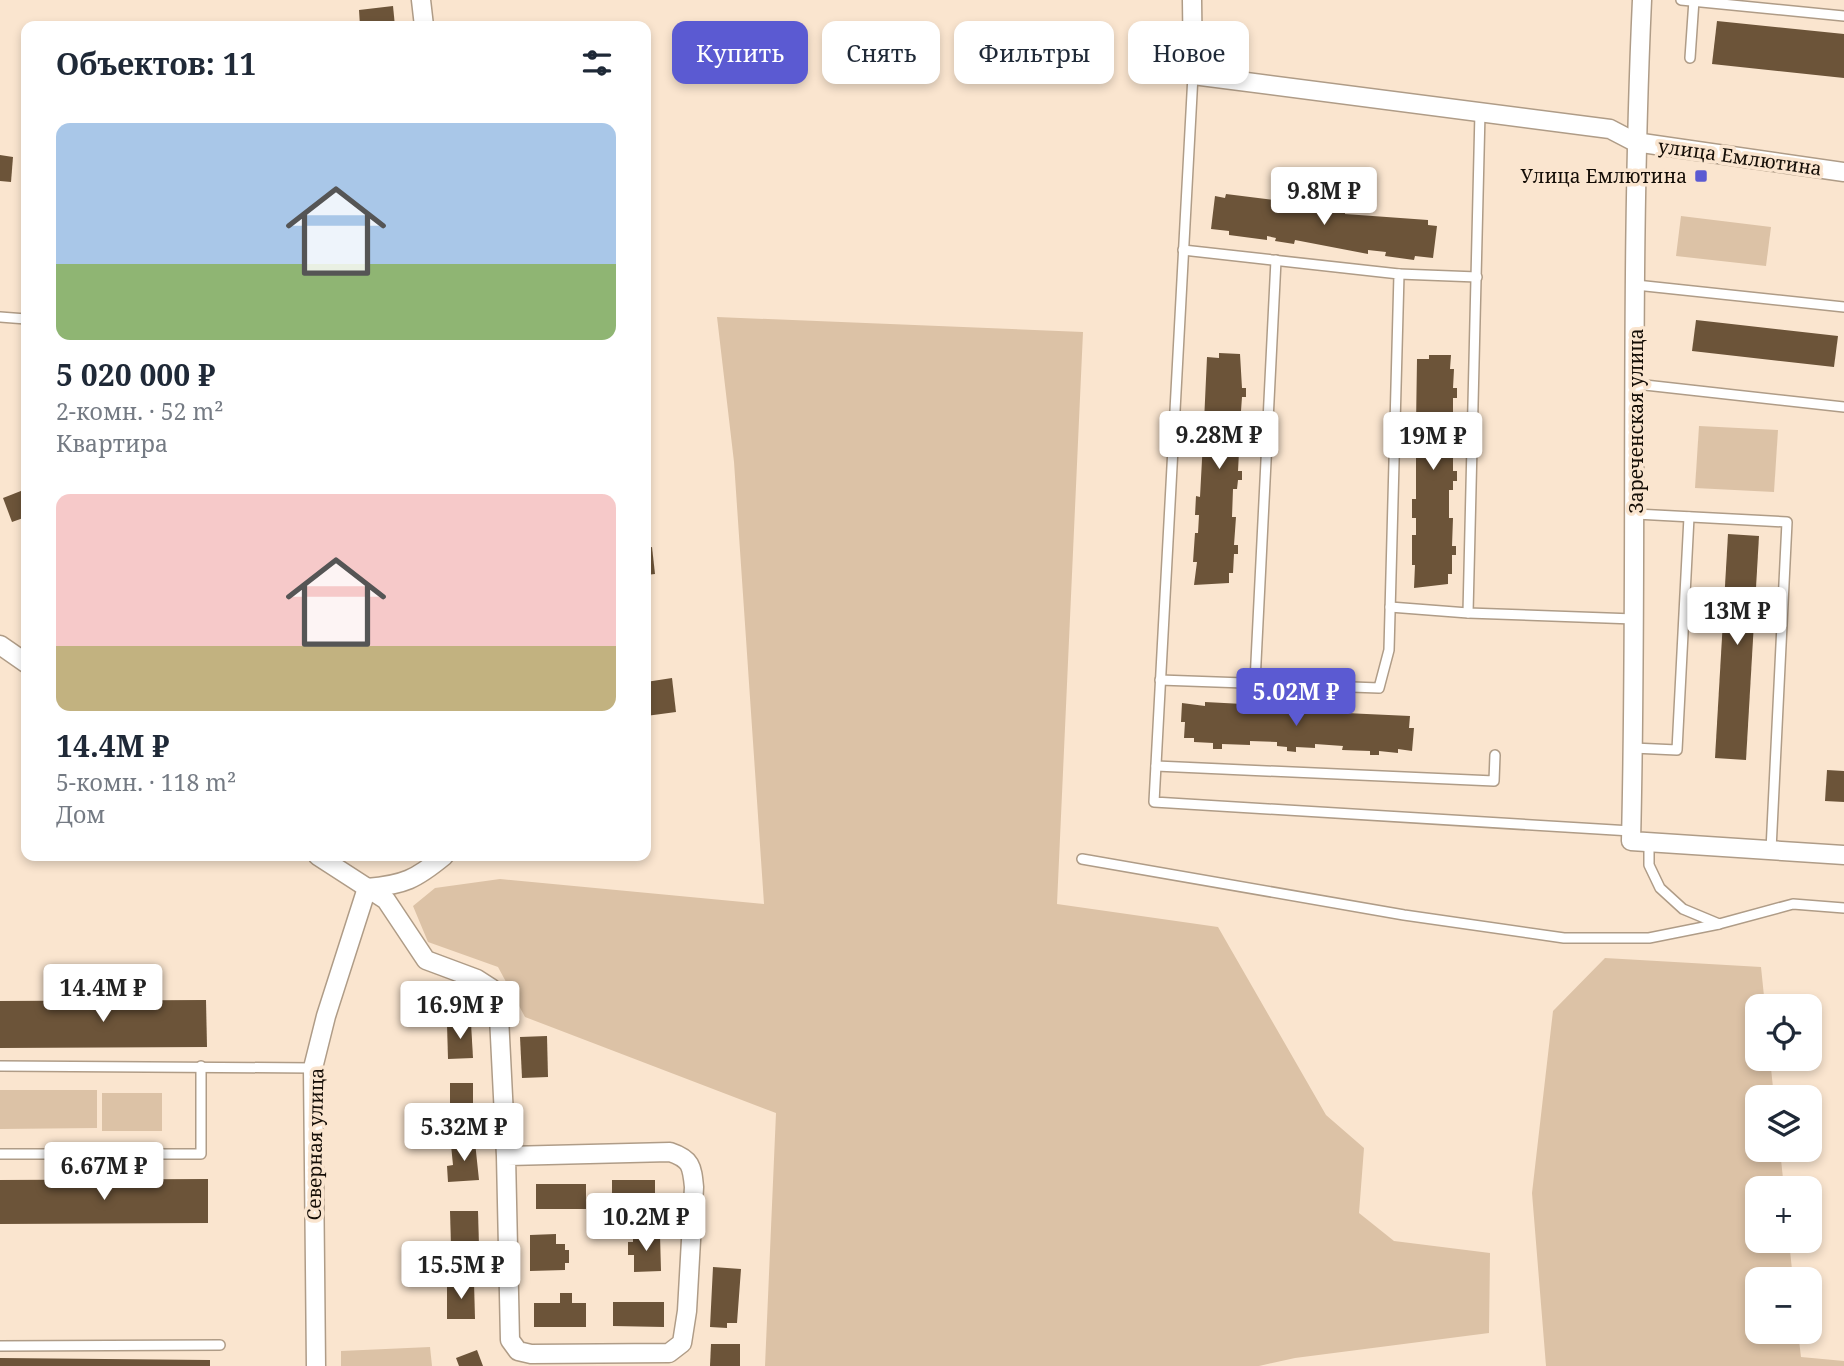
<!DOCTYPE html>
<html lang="ru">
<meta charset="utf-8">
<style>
:root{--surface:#fff;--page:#f6f6f7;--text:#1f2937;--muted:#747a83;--accent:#5b5ad2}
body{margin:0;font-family:"Noto Serif",serif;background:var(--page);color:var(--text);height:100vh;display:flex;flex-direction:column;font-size:26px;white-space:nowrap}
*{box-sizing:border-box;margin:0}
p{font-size:23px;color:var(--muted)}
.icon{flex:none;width:38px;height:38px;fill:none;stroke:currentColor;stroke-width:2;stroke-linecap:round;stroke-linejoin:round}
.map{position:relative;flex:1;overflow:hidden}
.drawer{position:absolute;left:21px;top:21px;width:630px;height:840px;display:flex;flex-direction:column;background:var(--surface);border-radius:14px;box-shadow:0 4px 10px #0003}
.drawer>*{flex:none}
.top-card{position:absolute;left:672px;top:21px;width:665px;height:63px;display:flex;gap:14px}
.tools{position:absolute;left:1745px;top:994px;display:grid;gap:14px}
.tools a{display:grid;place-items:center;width:77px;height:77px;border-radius:14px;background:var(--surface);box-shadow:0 4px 10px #0003;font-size:35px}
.price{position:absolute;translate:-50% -60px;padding:0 16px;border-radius:7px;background:#fff;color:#222;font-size:23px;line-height:46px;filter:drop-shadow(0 2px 4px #0008)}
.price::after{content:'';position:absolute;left:50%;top:42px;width:21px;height:16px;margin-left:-10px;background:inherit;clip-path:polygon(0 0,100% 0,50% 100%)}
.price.active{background:var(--accent);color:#fff}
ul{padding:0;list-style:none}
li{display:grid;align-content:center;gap:14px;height:371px;padding:0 35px}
li span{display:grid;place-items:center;height:217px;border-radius:14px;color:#555}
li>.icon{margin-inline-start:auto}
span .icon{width:126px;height:126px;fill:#fffc;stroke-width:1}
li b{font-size:30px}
h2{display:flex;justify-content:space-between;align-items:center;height:84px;padding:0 35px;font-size:30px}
.tag{padding:0 24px;border-radius:14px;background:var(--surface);box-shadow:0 4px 10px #0003;font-size:24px;line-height:63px}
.tag.active{background:var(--accent);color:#fff}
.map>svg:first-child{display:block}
.green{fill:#dcc2a6}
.building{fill:#6c5439}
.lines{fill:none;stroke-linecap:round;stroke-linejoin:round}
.lane-casing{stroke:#af9c87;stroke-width:12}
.street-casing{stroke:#af9c87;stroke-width:21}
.lane{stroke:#fff;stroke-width:9}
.street{stroke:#fff;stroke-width:18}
.poi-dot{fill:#5b5ad2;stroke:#fae5cf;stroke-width:2.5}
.labels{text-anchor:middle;stroke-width:7;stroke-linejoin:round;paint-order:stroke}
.street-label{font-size:19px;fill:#140d06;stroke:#fae5cf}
.poi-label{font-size:19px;fill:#140d06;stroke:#fae5cf;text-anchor:end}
</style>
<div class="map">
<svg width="1844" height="1366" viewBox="0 0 1844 1366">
<rect width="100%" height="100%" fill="#fae5cf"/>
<g class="green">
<polygon points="1681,216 1771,227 1766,266 1676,256"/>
<polygon points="717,317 1083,332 1057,904 1218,927 1326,1115 1364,1148 1359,1213 1394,1241 1490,1253 1489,1333 1295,1358 1259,1366 765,1366 776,1113 525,1017 498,967 428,942 413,906 435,888 500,879 764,904 734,462"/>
<polygon points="1699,426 1778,430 1774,492 1695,488"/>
<polygon points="1605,958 1761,967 1765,1006 1757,1006 1757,1059 1770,1059 1774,1097 1757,1097 1757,1150 1780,1150 1784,1188 1757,1188 1757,1241 1789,1241 1793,1279 1757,1279 1757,1332 1798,1332 1801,1357 1844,1361 1844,1366 1546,1366 1532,1193 1553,1011"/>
<polygon points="0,1090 97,1090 97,1128 0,1129"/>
<rect x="102" y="1093" width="60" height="38"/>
<polygon points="430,1347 432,1366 341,1366 341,1351"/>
</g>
<g class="building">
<polygon points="393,6 395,26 360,26 359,10"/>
<polygon points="507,21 508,26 475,26 475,24"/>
<polygon points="1717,21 1844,34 1844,78 1712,64"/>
<polygon points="0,155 13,157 11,182 0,181"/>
<polygon points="1226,194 1281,201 1281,205 1345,210 1345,214 1428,220 1428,225 1437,226 1433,258 1415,256 1414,260 1385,256 1386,252 1368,250 1368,254 1295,240 1294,244 1275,241 1276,238 1267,236 1267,240 1229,235 1229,231 1211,229 1215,196 1225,198"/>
<polygon points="1696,320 1838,336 1834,367 1692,351"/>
<polygon points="1219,353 1240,354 1242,388 1246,388 1246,397 1242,397 1240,425 1237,425 1235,452 1239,452 1238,471 1242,471 1242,480 1238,480 1237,489 1233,489 1232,517 1236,517 1234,545 1238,545 1238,554 1234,554 1233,573 1229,573 1229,583 1194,585 1197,562 1193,562 1195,533 1198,533 1199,515 1195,515 1196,496 1200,497 1203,441 1199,441 1200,422 1204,422 1207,357 1219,358"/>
<polygon points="1429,355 1451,355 1450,369 1454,369 1453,388 1457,388 1457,398 1453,398 1453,425 1449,425 1449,453 1453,453 1453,471 1457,471 1457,481 1453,481 1453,490 1449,490 1449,518 1453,518 1452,546 1456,546 1456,555 1452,555 1452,574 1448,574 1448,584 1414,588 1415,565 1412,565 1412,535 1416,535 1416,518 1412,518 1412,499 1416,499 1416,444 1412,444 1413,425 1416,425 1417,359 1429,359"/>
<polygon points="26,489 26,517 12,522 3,498"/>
<polygon points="1728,534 1759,536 1746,760 1715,758"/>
<polygon points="652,547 655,574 646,575 646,548"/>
<polygon points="672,678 676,712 646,716 646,682"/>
<polygon points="1205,702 1243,704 1242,708 1251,708 1252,704 1271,705 1270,709 1279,710 1279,706 1317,708 1317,712 1326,712 1326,708 1345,709 1345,713 1410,716 1409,728 1414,728 1412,751 1398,749 1398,753 1379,751 1379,755 1370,755 1370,751 1342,750 1343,746 1315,744 1315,748 1296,747 1296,752 1287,751 1287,747 1277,746 1277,742 1250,741 1250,745 1222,744 1222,749 1213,749 1213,743 1194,742 1194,738 1184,738 1185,722 1181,722 1182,703 1205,706"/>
<polygon points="1827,770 1844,771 1844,802 1825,801"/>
<polygon points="206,1000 207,1047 0,1048 0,1001"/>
<polygon points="471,1023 473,1058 448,1059 447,1024"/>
<polygon points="547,1036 548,1077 522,1078 520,1037"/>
<rect x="450" y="1083" width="23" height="36"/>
<polygon points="475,1142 479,1180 448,1182 447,1166 453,1165 451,1145"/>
<polygon points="208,1179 208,1223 0,1224 0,1180"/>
<rect x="612" y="1180" width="43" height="19"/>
<rect x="536" y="1184" width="50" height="25"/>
<polygon points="450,1211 478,1211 479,1246 451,1246"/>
<polygon points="556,1234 556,1244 565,1244 565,1250 569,1250 569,1263 565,1263 565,1270 530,1271 530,1235"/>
<polygon points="660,1235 661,1271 634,1272 634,1255 628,1255 628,1242 633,1242 633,1236"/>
<polygon points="713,1267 741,1269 737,1323 727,1323 727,1328 710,1327"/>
<polygon points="447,1282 474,1282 475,1319 447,1319"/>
<polygon points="560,1293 572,1293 572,1303 586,1303 586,1327 534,1327 534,1303 560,1303"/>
<polygon points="613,1302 664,1302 664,1327 613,1326"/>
<polygon points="711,1344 740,1344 740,1366 710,1366"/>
<polygon points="477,1350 483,1366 459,1366 456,1358"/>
<polygon points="0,1358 210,1360 210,1366 0,1366"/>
</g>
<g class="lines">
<defs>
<g id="lane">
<polyline points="1681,0 1844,16"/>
<polyline points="1690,58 1694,0"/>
<polyline points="1193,75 1154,802 1631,831"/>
<polyline points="1480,112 1468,613 1634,619"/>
<polyline points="1399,274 1477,277"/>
<polyline points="1636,285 1844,307"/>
<polyline points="0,317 26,319"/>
<polyline points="1636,384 1844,407"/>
<polyline points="1636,514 1787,522 1771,850"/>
<polyline points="1390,607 1468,613"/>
<polyline points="1160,680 1379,688 1389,650 1399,274 1183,250"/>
<polyline points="1255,682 1276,260"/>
<polyline points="1633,748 1677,750 1689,517"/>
<polyline points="1156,766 1494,781 1495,755"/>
<polyline points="1649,843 1649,865 1660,888 1683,909 1719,924 1793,904 1844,908"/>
<polyline points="1082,859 1404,915 1564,938 1649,938 1719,924"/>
<polyline points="0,1066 313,1068"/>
<polyline points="0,1154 201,1154 201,1066"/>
<polyline points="0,1346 220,1345"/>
</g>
<g id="street">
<polyline points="421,0 424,26"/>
<polyline points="1192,0 1193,75 1610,129 1635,142 1844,172"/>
<path d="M 1642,0 C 1629,280 1638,561 1631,841 L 1844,855"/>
<polyline points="0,645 26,663"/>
<path d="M 318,856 L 386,900 L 426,960 L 477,979 L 491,988 L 498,997 L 506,1156 L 510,1340 L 518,1351 L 531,1354 L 669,1353 L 682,1343 L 687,1311 L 694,1187 C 692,1166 691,1159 670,1152 L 506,1156"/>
<path d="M 367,888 C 404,885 416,879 444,856"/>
<polyline points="316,1366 313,1068 326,1016 367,888"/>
</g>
</defs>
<use href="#lane" class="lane-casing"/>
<use href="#street" class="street-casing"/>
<use href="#lane" class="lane"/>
<use href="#street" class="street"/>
</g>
<rect class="poi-dot" x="1694" y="169" width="14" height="14" rx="3.5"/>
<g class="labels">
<g class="street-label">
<text transform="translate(1740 157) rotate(8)" y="7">улица Емлютина</text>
<text transform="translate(1636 421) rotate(-90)" y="7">Зареченская улица</text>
<text transform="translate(315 1144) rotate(-89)" y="7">Северная улица</text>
</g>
<g class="poi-label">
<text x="1687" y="183">Улица Емлютина</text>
</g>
</g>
</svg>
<div class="tools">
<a><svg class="icon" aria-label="locate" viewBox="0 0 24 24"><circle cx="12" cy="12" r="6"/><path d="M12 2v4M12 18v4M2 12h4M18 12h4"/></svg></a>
<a><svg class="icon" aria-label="layers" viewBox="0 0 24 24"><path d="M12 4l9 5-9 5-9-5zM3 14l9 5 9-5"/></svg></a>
<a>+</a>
<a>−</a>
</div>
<b class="price" style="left:1324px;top:227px">9.8M ₽</b>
<b class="price" style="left:1219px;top:471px">9.28M ₽</b>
<b class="price" style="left:1433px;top:472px">19M ₽</b>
<b class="price" style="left:1737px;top:647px">13M ₽</b>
<b class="price active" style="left:1296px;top:728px">5.02M ₽</b>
<b class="price" style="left:103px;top:1024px">14.4M ₽</b>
<b class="price" style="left:460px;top:1041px">16.9M ₽</b>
<b class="price" style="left:464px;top:1163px">5.32M ₽</b>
<b class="price" style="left:104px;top:1202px">6.67M ₽</b>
<b class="price" style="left:646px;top:1253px">10.2M ₽</b>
<b class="price" style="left:461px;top:1301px">15.5M ₽</b>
<div class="top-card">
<a class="tag active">Купить</a>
<a class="tag">Снять</a>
<a class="tag">Фильтры</a>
<a class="tag">Новое</a>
</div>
<section class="drawer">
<h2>Объектов: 11<svg class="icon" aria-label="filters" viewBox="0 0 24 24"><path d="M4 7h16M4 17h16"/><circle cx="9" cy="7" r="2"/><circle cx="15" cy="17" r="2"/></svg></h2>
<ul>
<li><span style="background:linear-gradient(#a9c7e8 65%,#8fb573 0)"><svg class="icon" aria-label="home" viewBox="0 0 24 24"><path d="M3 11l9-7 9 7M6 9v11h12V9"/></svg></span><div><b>5 020 000 ₽</b><p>2-комн. · 52 m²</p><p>Квартира</p></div></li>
<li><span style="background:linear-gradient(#f6c9c9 70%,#c2b280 0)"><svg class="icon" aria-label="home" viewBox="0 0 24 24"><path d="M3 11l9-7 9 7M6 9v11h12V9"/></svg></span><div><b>14.4M ₽</b><p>5-комн. · 118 m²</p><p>Дом</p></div></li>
</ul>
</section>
</div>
